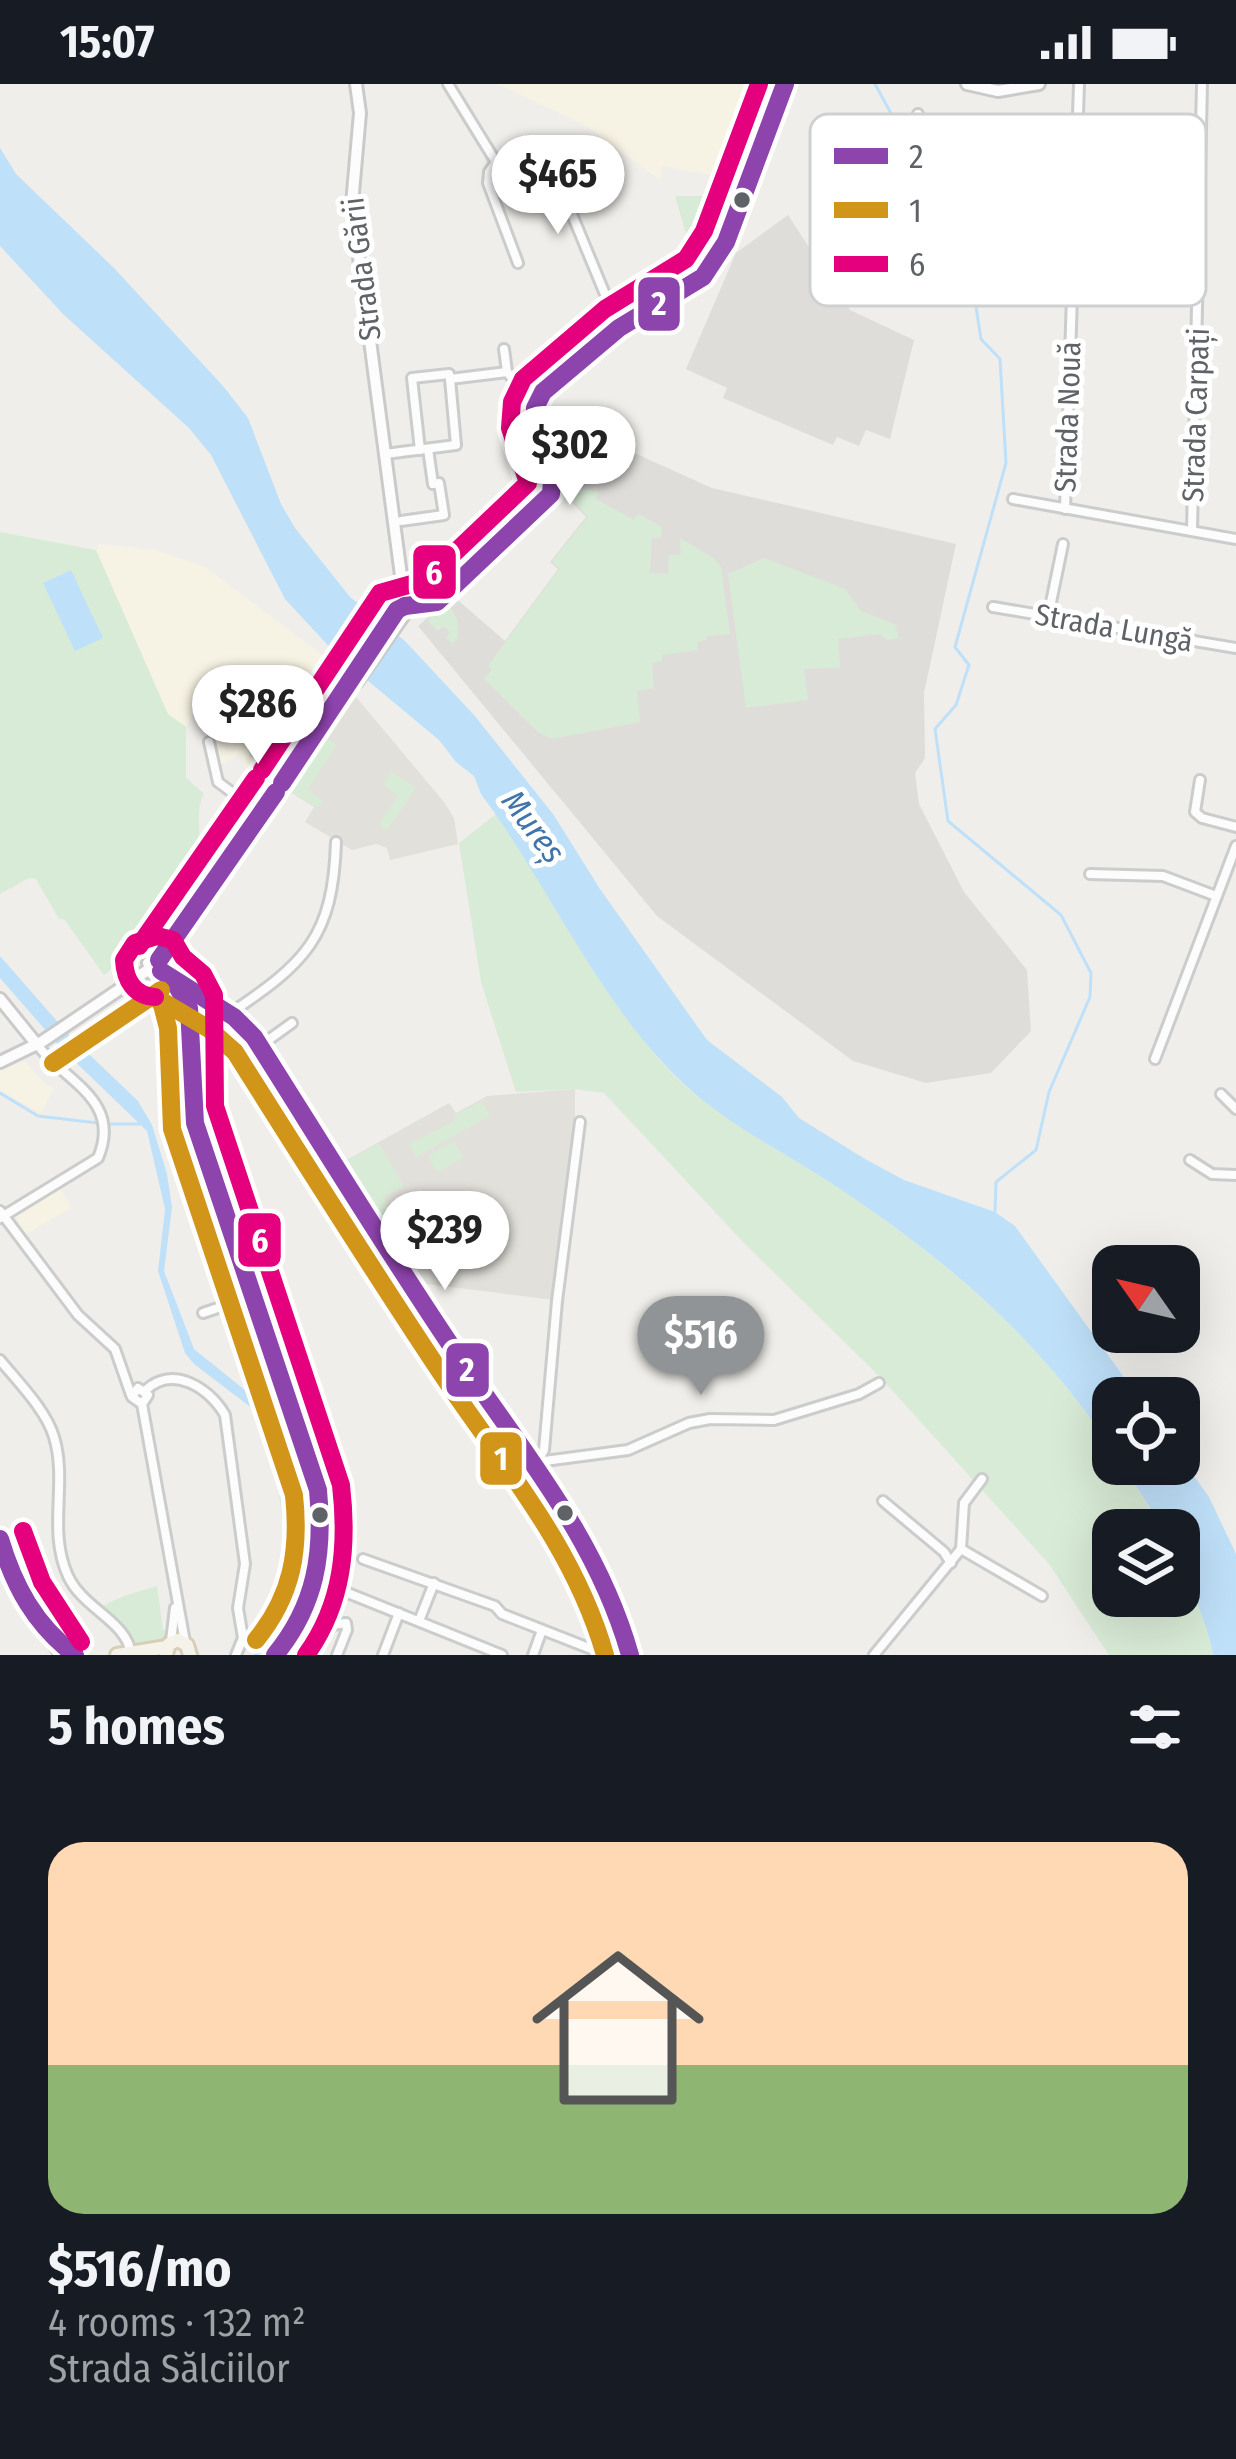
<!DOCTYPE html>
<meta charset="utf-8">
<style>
:root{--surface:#171b24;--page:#20242c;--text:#f1f3f6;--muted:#9ea1a6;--accent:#919496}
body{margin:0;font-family:"Fira Sans Condensed",sans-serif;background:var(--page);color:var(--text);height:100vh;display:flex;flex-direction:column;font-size:45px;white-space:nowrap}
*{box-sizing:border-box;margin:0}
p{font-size:39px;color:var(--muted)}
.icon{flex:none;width:66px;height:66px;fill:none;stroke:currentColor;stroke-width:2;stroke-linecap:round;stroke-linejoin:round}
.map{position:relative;height:1571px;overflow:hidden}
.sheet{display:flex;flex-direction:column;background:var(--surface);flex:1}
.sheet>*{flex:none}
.needle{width:78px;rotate:304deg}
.fabs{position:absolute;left:1092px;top:1161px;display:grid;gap:24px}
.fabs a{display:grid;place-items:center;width:108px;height:108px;border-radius:24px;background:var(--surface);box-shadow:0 12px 48px #0002;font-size:60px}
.price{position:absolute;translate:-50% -102px;padding:0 27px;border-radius:42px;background:#fff;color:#222;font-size:39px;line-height:78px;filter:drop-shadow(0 3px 6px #0008)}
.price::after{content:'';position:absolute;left:50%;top:72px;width:36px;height:27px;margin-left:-18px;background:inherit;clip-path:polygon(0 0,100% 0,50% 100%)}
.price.selected{background:var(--accent);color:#fff}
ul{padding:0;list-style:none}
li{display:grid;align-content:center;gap:24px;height:636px;padding:0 48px}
li span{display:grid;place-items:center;height:372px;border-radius:36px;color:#555}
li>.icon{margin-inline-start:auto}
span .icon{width:216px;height:216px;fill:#fffc;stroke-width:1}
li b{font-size:51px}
h2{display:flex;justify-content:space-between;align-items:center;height:144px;padding:0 48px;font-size:51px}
.status{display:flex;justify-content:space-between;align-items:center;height:84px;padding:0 60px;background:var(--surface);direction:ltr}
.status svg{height:33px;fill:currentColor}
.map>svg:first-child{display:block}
.commercial{fill:#f7f3e4}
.industrial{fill:#dfddda}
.education{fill:#e2e0da}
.green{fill:#d8ebd6}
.water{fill:#bfe0f9}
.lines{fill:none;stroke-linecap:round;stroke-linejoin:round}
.stream{stroke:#bfe0f9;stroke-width:3}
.street-casing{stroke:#cbcccc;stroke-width:14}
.secondary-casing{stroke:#cacacb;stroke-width:16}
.primary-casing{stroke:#d7ceb8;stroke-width:18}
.street{stroke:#fdfcfc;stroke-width:8}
.secondary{stroke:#fdfcfc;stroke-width:10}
.primary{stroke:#f4f2e9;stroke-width:12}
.bus-1-casing{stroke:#fff;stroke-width:27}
.bus-2-casing{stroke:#fff;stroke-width:27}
.bus-3-casing{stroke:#fff;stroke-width:27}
.bus-1{stroke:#8e44ad;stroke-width:18}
.bus-2{stroke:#d1951a;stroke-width:18}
.bus-3{stroke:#e5007d;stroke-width:18}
.bus-dot{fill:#5f6368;stroke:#fff;stroke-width:4.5}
.labels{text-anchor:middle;stroke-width:10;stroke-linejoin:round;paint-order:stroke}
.street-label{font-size:30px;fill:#5f6368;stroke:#fff}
.water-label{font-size:33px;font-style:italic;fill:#4174aa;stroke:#fff}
.key{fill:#fff;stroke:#cfd0d2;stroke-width:3}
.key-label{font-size:33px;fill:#5f6368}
.line-badge{stroke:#fff;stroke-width:4.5}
.badge-label{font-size:33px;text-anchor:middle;font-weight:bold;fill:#fff}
</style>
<div class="status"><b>15:07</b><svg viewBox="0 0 49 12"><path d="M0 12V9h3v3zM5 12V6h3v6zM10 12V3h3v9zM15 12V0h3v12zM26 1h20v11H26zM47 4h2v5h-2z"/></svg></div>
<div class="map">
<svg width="1236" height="1571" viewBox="0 0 1236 1571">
<rect width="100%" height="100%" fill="#efeeea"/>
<g class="commercial">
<polygon points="497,0 776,0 740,96 662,82 660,96 583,40"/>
<polygon points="99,460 155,466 205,483 336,581 343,597 268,707 246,685 240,670 220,681 214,659 231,651 227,641 197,623 186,643 166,628 96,466"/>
<polygon points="24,976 45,1000 54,1004 41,1029 0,1006 0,986"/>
<polygon points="59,1102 71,1124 26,1150 14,1129"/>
</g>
<g class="industrial">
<polygon points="788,131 850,226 914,256 890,355 866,346 859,362 837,353 833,361 723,314 727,304 686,285 736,169"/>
<polygon points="543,328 712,404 956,460 924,609 925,674 915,689 919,720 964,808 1027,886 1031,947 991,989 926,999 853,977 657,832 418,542 453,512 505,557 558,485 550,478 586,433 563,409 542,351"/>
</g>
<g class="education">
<polygon points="356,613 444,718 454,734 458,760 390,776 387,764 376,760 352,766 305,738 314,723 290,708"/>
<polygon points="575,1005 575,1039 553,1216 418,1199 343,1078 449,1019 456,1029 487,1012"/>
</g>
<g class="green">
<polygon points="675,112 735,112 713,169 694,177"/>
<polygon points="581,404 599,408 596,415 634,436 639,430 662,443 661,454 652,454 650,489 668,490 669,471 681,471 680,454 715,475 721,483 730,550 707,552 706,556 697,558 698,566 662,571 662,577 652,579 654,604 637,607 640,638 552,655 538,648 484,595 492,586 488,582 559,485 552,477 588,433 565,409"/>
<path d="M 0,448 L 96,466 L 168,630 L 186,643 L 186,694 L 204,710 C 194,728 203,746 197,765 L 192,766 L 171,801 L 174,812 L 163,815 L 139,854 L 139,862 L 104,891 L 64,835 L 59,835 L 36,795 L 29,794 L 0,810 Z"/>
<polygon points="764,474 845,505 861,527 895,540 899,554 888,556 879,550 838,555 840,584 804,585 808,616 746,624 728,490"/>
<polygon points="447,518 457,535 458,553 453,560 446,554 450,548 444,542 438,547 427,537"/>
<polygon points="306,619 315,625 316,632 279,687 270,688 250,672 241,645 259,655 253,668 279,680 308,628 303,625"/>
<polygon points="328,655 337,661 307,706 323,717 318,724 291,708"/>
<polygon points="392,688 416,704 387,746 379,740 398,712 383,701"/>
<path d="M 496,730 C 528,779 559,828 590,877 C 619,922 649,972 691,1007 C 736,1043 789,1071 837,1103 C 947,1177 1040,1255 1113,1367 L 1113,1380 L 1122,1380 L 1163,1446 L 1113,1446 L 1113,1512 L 1179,1512 L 1179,1472 L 1200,1517 L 1213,1571 L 1109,1571 L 1049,1480 L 880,1293 L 744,1159 L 604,1009 L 575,1005 L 516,1008 L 481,898 L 459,759 Z"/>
<polygon points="482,1017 490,1032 416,1073 409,1060 456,1036 454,1031"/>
<polygon points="454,1057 464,1074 437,1088 428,1072"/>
<polygon points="379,1059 404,1102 384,1114 398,1148 449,1120 454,1128 397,1161 345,1078"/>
<polygon points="287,1405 291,1408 295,1467 287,1467 279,1412"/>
<polygon points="157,1502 163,1546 173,1544 163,1557 130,1564 129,1558 94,1526 124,1512"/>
</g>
<g class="water">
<path d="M 0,64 L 16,90 L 114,184 L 223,302 L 248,334 L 281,420 L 295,444 L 350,513 L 405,557 L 474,631 L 553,730 L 600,805 L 707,956 L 782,1013 L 799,1034 L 865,1075 L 904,1096 L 995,1128 L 1015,1142 L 1139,1314 L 1113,1314 L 1113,1367 C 1040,1255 948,1177 837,1103 C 788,1070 729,1042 685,1001 C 599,921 551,804 481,710 L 474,692 L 456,678 L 439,656 L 337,571 L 285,515 L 211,371 L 189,344 L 64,231 L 0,162 Z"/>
<polygon points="71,486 103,554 75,567 43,499"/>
<path d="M 0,872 L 70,952 L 138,1017 L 152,1041 L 167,1090 L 172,1123 L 164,1187 L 194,1265 L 267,1324 L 291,1350 L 299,1368 L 310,1411 L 312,1458 L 292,1525 L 285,1524 C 297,1493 317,1434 296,1404 L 299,1399 L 285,1355 L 274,1341 L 194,1280 L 185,1269 L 158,1187 L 165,1125 L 147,1047 L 62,965 L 0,894 Z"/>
<path d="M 1179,1371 L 1209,1413 L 1236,1470 L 1236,1571 L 1213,1571 C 1206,1528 1179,1489 1179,1446 L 1164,1446 L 1122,1380 L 1179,1380 Z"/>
</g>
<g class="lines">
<g class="stream">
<polyline points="875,0 923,88 963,140 981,255 1000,275 1006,379 955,563 969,581 956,621 935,645 948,737 1061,831 1091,889 1090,913 1049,1008 1036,1066 996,1098 995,1128"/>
<polyline points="0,1009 38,1032 98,1039"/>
<polyline points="108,1040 140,1040"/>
<polyline points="256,1571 288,1526"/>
</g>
<defs>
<g id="street">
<polyline points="448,0 496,78"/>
<path d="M 918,30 C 922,53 930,82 950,96 L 1077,97"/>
<polyline points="496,78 547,65 557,70 571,128 619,244"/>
<polyline points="496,78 489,88 488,99 518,179"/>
<polyline points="1074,194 1200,203"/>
<polyline points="507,288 515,297 520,321 530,323"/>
<polyline points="515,364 512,356 530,348"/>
<polyline points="420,366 412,294 449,290 450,295"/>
<polyline points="385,370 456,361 450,295 507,288 504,265"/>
<polyline points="1013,415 1236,455"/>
<polyline points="1065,425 1079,0"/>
<polyline points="401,437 444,431 439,399 433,400 428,365"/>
<polyline points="1192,446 1202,0"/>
<polyline points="993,523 1236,564"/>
<polyline points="1048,533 1063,460"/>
<polyline points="209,658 218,698 261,730"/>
<polyline points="1200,696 1195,728 1202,734 1236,743"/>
<polyline points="1090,790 1163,792 1216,812"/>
<path d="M 229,930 C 305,879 333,854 336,758"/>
<polyline points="260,962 292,939"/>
<polyline points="1155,975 1236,762"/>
<polyline points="1221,1010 1236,1025"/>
<polyline points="1190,1076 1212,1090 1236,1091"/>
<polyline points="0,1127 78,1231 115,1265 131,1311"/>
<path d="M 0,1134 L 98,1074 C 122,1017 67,998 39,963"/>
<polyline points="203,1229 253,1212"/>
<path d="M 0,1276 C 18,1298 46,1326 54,1353 C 68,1399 47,1446 68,1492 C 83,1525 127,1537 131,1570"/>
<path d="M 146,1306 C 172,1281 209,1303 225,1331 L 245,1480 L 238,1524 L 243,1554 L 236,1571"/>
<polyline points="142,1320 132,1313 138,1304 148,1311 142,1320 185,1558"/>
<polyline points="537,1378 628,1366 689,1339 710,1335 774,1336 859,1310 879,1299"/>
<polyline points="537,1378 544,1366 557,1217 580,1038"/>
<polyline points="883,1417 944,1468 951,1479"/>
<polyline points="961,1465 1042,1512"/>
<polyline points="363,1475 495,1522 502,1530 604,1570"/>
<polyline points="318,1497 502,1571"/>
<polyline points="419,1537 434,1499"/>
<polyline points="294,1547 320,1559 332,1541 346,1539 347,1546 337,1571"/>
<polyline points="171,1557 175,1524"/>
<polyline points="383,1571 399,1529"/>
<polyline points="533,1571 542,1546"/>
<polyline points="874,1571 961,1465 964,1419 982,1395"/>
</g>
<g id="secondary">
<polyline points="967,0 998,7 1039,0"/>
<polyline points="405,522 437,518 551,410 552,396 534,343 535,324 543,308 619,244 703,193 726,158 785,0"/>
<polyline points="349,603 357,598 404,531 405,522 352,120 360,29 356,0"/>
<polyline points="282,699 397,526 405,522"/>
<polyline points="159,876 276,708"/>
<path d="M 161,887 L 152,889 L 148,879 L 159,876 L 161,887 C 190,911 231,923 254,953 C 323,1061 391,1172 462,1278 C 525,1372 605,1457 630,1571"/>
<path d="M 185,907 L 192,930 L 191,1026 L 318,1406 C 326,1469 319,1523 275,1571"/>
<polyline points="0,915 34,957"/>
<polyline points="40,959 148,886"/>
<polyline points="0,978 33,962"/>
<polyline points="0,1455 20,1509 61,1571"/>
<polyline points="54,1555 75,1571"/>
</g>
<g id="primary">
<polyline points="166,1570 169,1560 178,1556 187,1561 190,1571"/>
<polyline points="117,1571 167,1563"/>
</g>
</defs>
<use href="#street" class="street-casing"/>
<use href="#secondary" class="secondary-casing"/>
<use href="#primary" class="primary-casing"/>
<use href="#street" class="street"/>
<use href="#secondary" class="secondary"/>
<use href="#primary" class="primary"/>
<defs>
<g id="bus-1">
<polyline points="405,522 437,518 551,410 552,396 534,343 535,324 543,308 619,244 703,193 726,158 785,0"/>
<polyline points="282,699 397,526 405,522"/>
<polyline points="159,876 276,708"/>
<path d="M 161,887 L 234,933 L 254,953 C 323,1062 390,1172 462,1278 C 527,1373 598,1458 630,1571"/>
<path d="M 174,897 L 189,924 L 195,1039 L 318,1406 C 324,1469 316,1521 275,1571"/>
<path d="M 0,1455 C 14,1502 35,1541 75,1571"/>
</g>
<g id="bus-2">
<path d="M 156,912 L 162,921 L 168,944 L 172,1045 L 294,1411 C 300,1467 292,1512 256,1556"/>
<path d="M 155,913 L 209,945 L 235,968 C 302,1074 369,1181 439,1286 C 501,1379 574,1462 605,1571"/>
<polyline points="53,979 161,906"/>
</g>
<g id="bus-3">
<polyline points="262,686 380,509 426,496 528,399 510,344 512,318 523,295 605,225 686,175 704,147 759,0"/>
<polyline points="139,862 256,694"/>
<path d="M 155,913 C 134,912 125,896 124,876 L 135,859 L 157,852 L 173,856 L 183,873 L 203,890 L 214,911 L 215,1022 L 341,1401 C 348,1462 343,1520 306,1571"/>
<polyline points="23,1447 42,1498 81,1558"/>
</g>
</defs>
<use href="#bus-1" class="bus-1-casing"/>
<use href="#bus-2" class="bus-2-casing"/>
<use href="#bus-3" class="bus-3-casing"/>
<use href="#bus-1" class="bus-1"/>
<use href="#bus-2" class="bus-2"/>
<use href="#bus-3" class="bus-3"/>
</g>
<g class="bus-dot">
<circle cx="742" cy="116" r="10"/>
<circle cx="565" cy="1429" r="10"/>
<circle cx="320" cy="1431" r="10"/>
</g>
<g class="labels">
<g class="street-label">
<text transform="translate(362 185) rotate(-97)" y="10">Strada Gării</text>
<text transform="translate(1196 331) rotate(-88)" y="10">Strada Carpați</text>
<text transform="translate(1068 333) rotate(-88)" y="10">Strada Nouă</text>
<text transform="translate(1114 544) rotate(10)" y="10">Strada Lungă</text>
</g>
<g class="water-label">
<text transform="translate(534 742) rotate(53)" y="12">Mureș</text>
</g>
</g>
<rect x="810" y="30" width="396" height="192" rx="18" class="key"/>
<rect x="834" y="64" width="54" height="16" fill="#8e44ad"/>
<rect x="834" y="118" width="54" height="16" fill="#d1951a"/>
<rect x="834" y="172" width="54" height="16" fill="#e5007d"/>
<g class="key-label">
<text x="909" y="84">2</text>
<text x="909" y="138">1</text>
<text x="909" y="192">6</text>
</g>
<g class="line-badge">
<rect x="636" y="191" width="46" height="58" rx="12" fill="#8e44ad"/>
<rect x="411" y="459" width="47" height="58" rx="12" fill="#e5007d"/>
<rect x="236" y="1127" width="47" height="58" rx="12" fill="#e5007d"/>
<rect x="444" y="1257" width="47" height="58" rx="12" fill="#8e44ad"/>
<rect x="478" y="1346" width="46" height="57" rx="12" fill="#d1951a"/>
</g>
<g class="badge-label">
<text x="659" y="231">2</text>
<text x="434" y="500">6</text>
<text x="260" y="1168">6</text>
<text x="467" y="1297">2</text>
<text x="501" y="1386">1</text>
</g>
</svg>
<div class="fabs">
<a><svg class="needle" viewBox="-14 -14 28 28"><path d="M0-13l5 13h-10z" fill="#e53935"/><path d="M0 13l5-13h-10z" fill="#9ea1a6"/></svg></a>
<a><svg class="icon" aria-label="locate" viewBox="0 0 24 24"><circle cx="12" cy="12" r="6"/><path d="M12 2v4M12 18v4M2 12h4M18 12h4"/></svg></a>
<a><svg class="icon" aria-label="layers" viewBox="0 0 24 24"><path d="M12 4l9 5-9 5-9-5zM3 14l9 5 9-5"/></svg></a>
</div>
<b class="price" style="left:558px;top:153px">$465</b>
<b class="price" style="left:570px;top:424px">$302</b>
<b class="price" style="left:258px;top:683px">$286</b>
<b class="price" style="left:445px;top:1209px">$239</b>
<b class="price selected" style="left:701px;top:1314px">$516</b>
</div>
<section class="sheet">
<h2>5 homes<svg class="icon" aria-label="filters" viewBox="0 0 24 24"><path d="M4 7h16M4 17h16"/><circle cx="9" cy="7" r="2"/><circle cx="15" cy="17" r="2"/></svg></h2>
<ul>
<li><span style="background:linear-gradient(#ffd9b3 60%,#8fb573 0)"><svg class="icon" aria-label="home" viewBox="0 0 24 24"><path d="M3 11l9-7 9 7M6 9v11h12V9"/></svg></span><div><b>$516/mo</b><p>4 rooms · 132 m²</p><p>Strada Sălciilor</p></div></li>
</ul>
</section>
